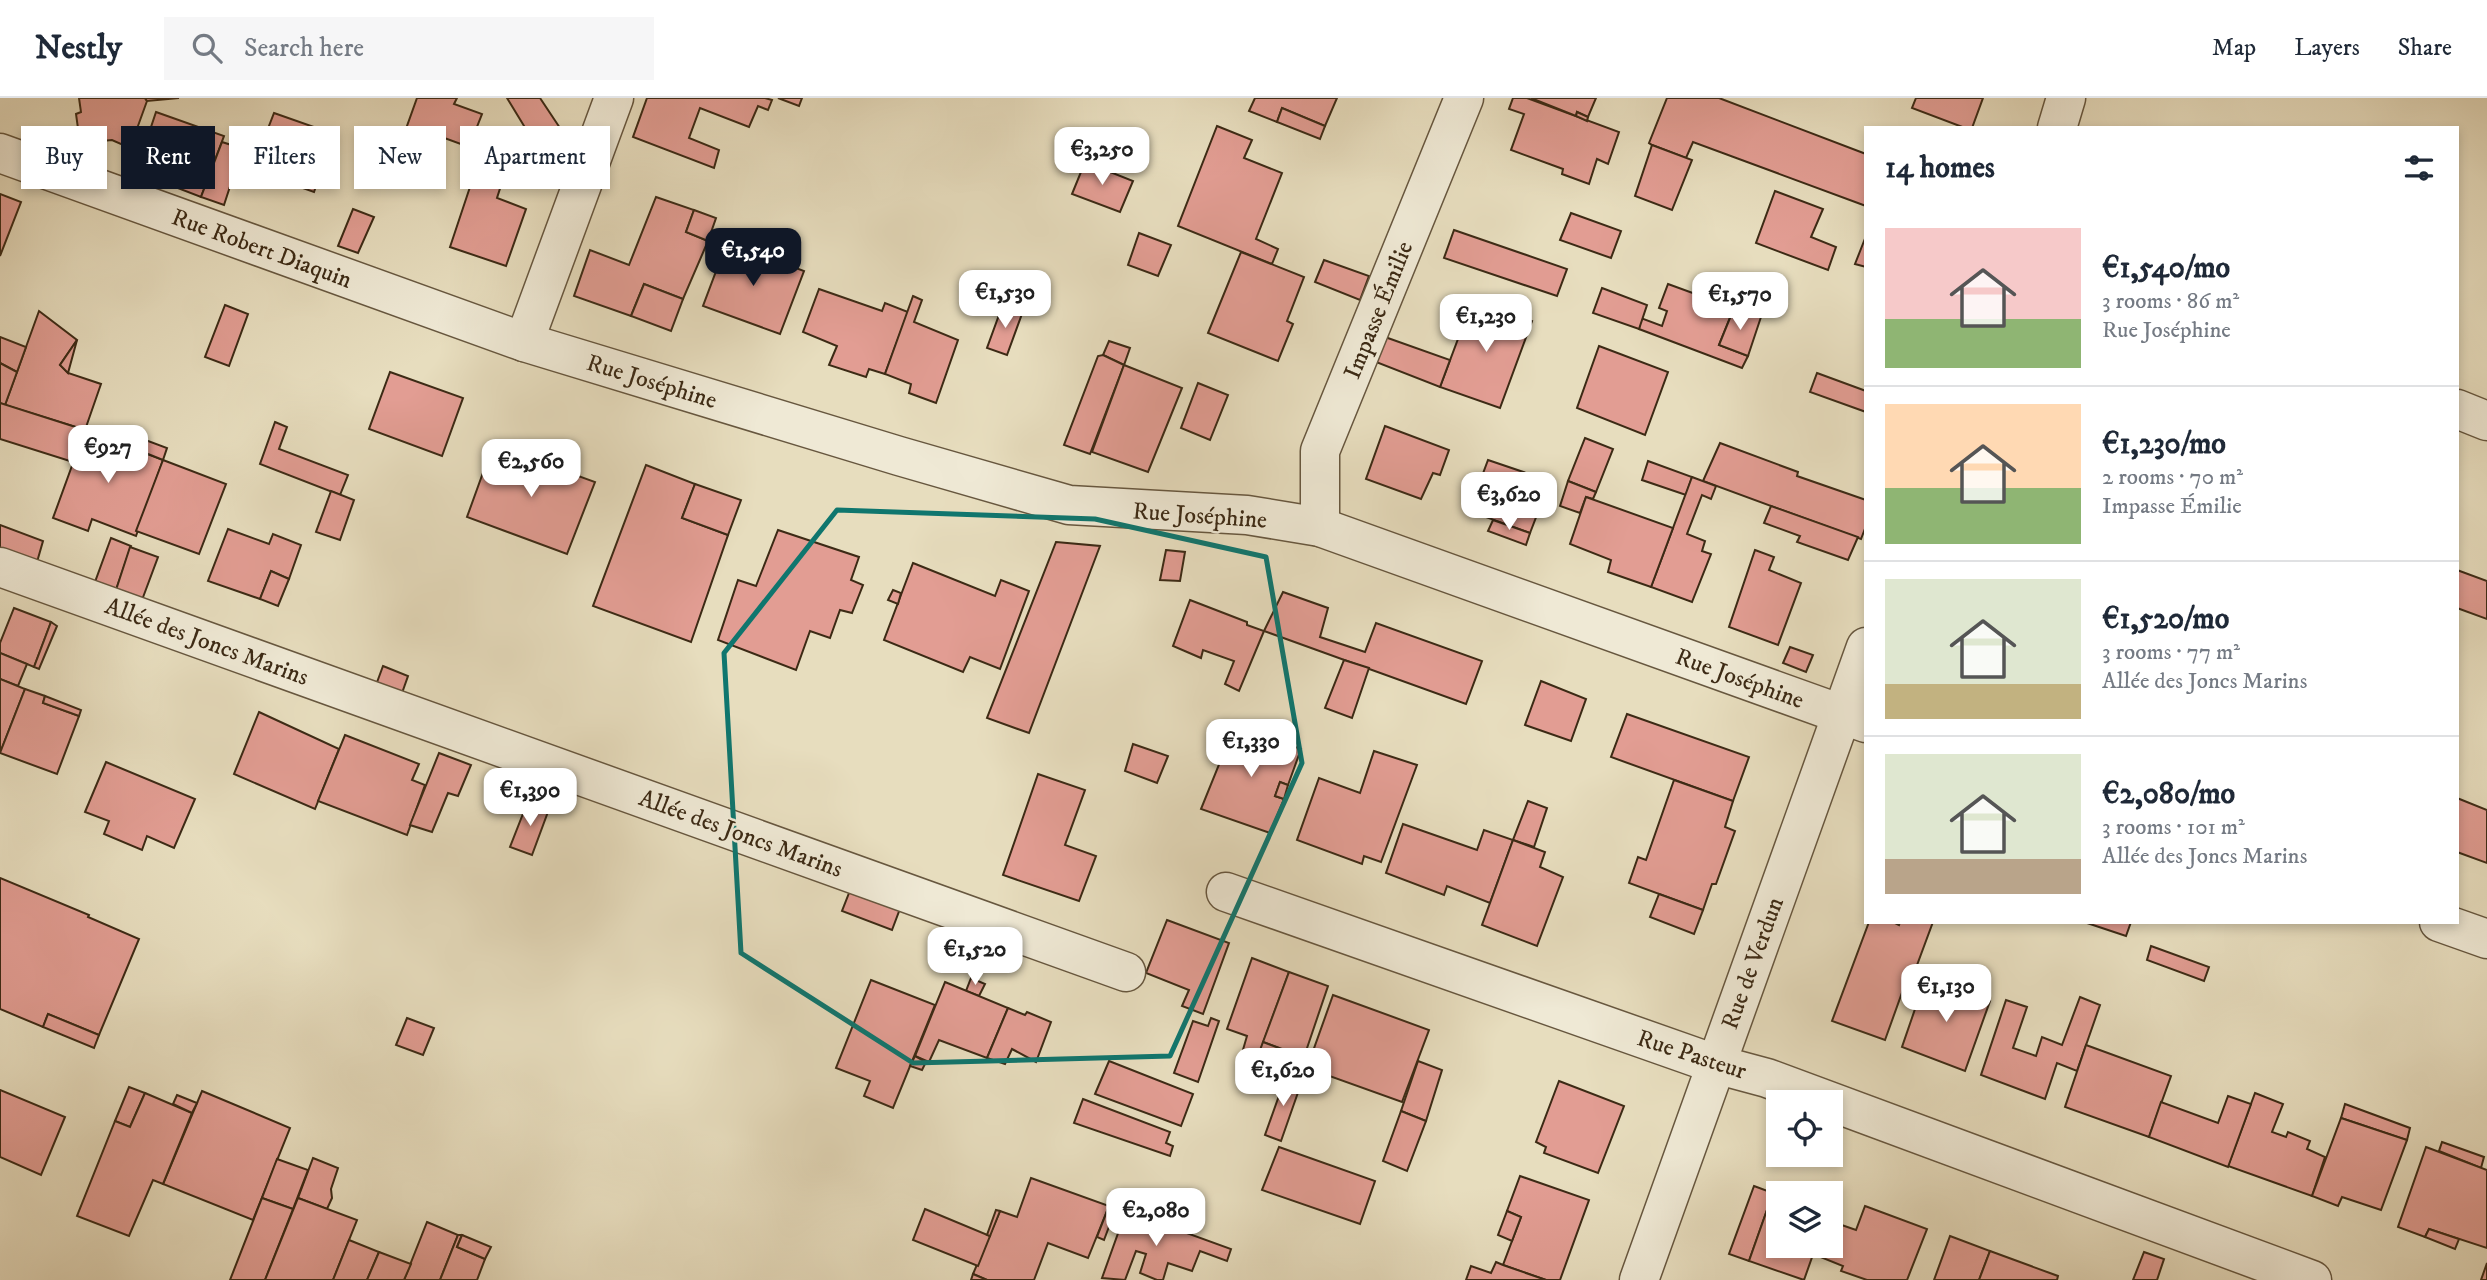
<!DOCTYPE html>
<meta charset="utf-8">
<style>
:root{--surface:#fff;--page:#f6f6f7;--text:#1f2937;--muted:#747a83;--line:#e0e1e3;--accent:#111827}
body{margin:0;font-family:"IM FELL DW Pica",serif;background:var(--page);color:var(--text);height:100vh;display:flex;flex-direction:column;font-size:26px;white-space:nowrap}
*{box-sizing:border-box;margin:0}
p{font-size:23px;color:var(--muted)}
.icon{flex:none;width:38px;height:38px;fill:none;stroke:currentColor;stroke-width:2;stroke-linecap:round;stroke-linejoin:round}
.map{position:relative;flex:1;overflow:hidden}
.side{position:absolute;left:1864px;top:28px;width:595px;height:798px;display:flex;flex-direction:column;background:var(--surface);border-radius:0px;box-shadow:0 4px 10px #0003}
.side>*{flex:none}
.hud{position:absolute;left:21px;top:28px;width:665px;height:63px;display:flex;gap:14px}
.tools{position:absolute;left:1766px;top:992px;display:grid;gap:14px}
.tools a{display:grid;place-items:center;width:77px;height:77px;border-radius:0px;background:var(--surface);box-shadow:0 4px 10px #0003;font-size:35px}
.price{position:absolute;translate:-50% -60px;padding:0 16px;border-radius:14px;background:#fff;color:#222;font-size:23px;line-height:46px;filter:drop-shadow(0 2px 4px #0008)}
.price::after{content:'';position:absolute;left:50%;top:42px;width:21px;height:16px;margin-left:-10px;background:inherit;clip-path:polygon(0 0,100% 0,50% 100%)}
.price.on{background:var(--accent);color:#fff}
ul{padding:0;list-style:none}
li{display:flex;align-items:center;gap:21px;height:175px;padding:0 21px}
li+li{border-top:2px solid var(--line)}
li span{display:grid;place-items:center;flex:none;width:196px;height:140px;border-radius:0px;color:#555}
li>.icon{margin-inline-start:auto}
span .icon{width:84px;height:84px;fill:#fffc;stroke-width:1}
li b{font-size:30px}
h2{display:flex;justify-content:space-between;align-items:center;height:84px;padding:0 21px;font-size:30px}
.tag{padding:0 24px;border-radius:0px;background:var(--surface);box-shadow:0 4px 10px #0003;font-size:24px;line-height:63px}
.tag.on{background:var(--accent);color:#fff}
header{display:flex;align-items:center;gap:42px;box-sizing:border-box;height:98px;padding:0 35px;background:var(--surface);border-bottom:2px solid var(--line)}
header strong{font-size:33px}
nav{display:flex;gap:38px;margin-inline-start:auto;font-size:24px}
.search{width:490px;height:63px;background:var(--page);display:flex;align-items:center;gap:18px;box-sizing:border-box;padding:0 24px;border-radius:0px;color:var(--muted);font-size:26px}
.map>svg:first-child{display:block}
.building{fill:#e29d93;stroke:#3c2a15;stroke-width:2}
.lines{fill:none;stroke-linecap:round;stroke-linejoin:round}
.minor-casing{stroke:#67573f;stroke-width:41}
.minor{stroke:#efe9d5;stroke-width:38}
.marked{fill:none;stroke:#0f766e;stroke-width:5;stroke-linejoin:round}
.labels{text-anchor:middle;stroke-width:5;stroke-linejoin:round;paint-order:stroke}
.street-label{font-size:24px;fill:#3c2a15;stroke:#efe9d5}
</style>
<header>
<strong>Nestly</strong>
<div class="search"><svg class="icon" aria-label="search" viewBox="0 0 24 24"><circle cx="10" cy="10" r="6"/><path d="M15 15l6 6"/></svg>Search here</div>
<nav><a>Map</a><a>Layers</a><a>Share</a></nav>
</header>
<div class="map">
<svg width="2487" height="1182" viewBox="0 0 2487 1182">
<rect width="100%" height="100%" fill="#e7ddbe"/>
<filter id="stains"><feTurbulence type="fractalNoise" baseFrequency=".00286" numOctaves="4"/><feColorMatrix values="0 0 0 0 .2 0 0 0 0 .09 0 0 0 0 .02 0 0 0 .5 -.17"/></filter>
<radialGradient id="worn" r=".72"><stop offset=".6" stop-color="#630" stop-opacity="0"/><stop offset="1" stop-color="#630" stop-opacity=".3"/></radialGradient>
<g class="building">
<polygon points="79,0 145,0 147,3 130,50 112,42 80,45 76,16 81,14"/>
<polygon points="145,0 179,0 147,3"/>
<polygon points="417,0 457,0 454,6 482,16 469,49 428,34 422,49 402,42"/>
<polygon points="507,0 540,0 574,51 560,87"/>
<polygon points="647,0 765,0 772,2 768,12 758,8 749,29 700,10 689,40 719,52 714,70 633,39"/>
<polygon points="778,0 802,0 799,8"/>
<polygon points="1255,0 1337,0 1325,28 1282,10 1277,24 1249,13"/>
<polygon points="1513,0 1527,0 1619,34 1608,66 1597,61 1589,86 1562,76 1563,71 1511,52 1524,16 1509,11"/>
<polygon points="1531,0 1596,0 1588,19 1577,14 1576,18"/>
<polygon points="1667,0 1719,0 1866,56 1866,108 1693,44 1686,60 1652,47 1649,45"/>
<polygon points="1916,0 1983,0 1972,30 1965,30 1912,10"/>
<polygon points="1282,10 1325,28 1320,41 1277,24"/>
<polygon points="156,14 224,38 201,99 136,74"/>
<polygon points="1577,14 1588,19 1587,23 1576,18"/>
<polygon points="274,15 334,36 314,94 252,72"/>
<polygon points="1217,28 1252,42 1244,60 1282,75 1256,141 1278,151 1272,166 1178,128"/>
<polygon points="222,44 247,52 241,68 237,67 224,107 201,99"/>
<polygon points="1652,47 1692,62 1672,112 1635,98"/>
<polygon points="1085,64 1133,83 1120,114 1072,96"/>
<polygon points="477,68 504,78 497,100 526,111 506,168 450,149"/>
<polygon points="1775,93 1823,111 1811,139 1836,149 1828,172 1756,145"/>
<polygon points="0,96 21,104 0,158"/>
<polygon points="656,99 694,112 686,134 708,143 683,201 644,186 631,218 574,198 590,152 629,167"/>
<polygon points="353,111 374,119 358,155 338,148"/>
<polygon points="694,112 716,120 708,143 686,134"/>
<polygon points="1571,115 1621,133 1611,160 1560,142"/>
<polygon points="1454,132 1567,171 1557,198 1444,160"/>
<polygon points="1139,135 1171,147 1158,178 1128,167"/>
<polygon points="1866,138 1866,169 1855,166"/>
<polygon points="727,144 804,173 780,236 703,208"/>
<polygon points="1241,154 1304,179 1287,223 1293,226 1278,263 1208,235"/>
<polygon points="1324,162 1369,178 1360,202 1315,184"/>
<polygon points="644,186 683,201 671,233 631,218"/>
<polygon points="1668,186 1734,210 1719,247 1748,258 1742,270 1639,231 1641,220 1662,228 1667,213 1659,210"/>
<polygon points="1602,190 1647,207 1639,231 1593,215"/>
<polygon points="819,191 882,213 885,205 908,214 885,276 869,271 866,279 829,267 837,248 803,234"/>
<polygon points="913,198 922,202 914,224 958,242 936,305 909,295 911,286 885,276"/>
<polygon points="1473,201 1532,223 1500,310 1440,289"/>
<polygon points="1003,206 1023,213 1007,257 987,250"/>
<polygon points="225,207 248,216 229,268 205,259"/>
<polygon points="1734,210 1761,219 1748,258 1719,247"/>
<polygon points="39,213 77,242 60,267 68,275 101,286 85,332 5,307"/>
<polygon points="0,239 26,249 17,274 0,265"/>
<polygon points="1385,239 1450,262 1440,289 1376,264"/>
<polygon points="77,242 68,275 60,267"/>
<polygon points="1109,243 1130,250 1124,267 1103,257"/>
<polygon points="1599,248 1668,274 1645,337 1577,310"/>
<polygon points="1103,257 1124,267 1090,356 1064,347 1098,258"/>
<polygon points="0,265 17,274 5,307 0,305"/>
<polygon points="1124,267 1182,290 1148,374 1092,354"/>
<polygon points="390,274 463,300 442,358 369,331"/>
<polygon points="1817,275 1866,293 1866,314 1810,294"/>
<polygon points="1198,285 1228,297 1210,342 1181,330"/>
<polygon points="0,305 85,332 73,364 0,341"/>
<polygon points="275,324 287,329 279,351 348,377 340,397 260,366"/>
<polygon points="1385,328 1449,352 1440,377 1433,375 1421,401 1366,381"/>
<polygon points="85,332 163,362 136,438 92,421 88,433 53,420"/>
<polygon points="132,337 167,350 163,362 128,348"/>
<polygon points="1585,340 1613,351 1596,394 1568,383"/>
<polygon points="1720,345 1798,374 1797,378 1866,402 1866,428 1861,441 1703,383"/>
<polygon points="493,347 595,384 567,456 467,419"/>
<polygon points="163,362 226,386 199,456 136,433"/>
<polygon points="1488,362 1550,383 1530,435 1469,413"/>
<polygon points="1648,363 1692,379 1686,397 1642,382"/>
<polygon points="646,367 695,386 682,420 728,437 691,544 593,508"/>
<polygon points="1692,379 1716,388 1711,401 1702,397 1687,436 1705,443 1702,453 1711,456 1692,504 1651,489"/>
<polygon points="1568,383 1596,394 1593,401 1586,399 1580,415 1560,408"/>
<polygon points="695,386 741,402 728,437 682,420"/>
<polygon points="331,393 354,402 340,442 316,434"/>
<polygon points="1586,399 1673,430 1651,489 1608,474 1611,462 1570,446"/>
<polygon points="1771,408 1858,439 1848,462 1797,444 1800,438 1764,425"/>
<polygon points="1493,422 1530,435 1526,447 1488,433"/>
<polygon points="0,427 43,443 37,464 0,450"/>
<polygon points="228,431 269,446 273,436 301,447 289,481 271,473 260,501 208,483"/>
<polygon points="778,432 859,459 851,482 863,487 852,515 840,512 830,540 810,533 796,572 718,542 738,482 756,488"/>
<polygon points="111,440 131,448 116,492 95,484"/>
<polygon points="1056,444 1100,448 1029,635 987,620"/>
<polygon points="130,449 158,459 142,502 116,492"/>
<polygon points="1166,452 1185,454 1180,483 1160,482"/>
<polygon points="1755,452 1774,459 1769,472 1801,485 1778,547 1729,529"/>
<polygon points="913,465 995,498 1001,482 1029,493 1000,571 970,559 963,574 884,542"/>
<polygon points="2457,472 2487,483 2487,521 2457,510"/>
<polygon points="271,473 289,481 278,508 260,501"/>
<polygon points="893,492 901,495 898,506 888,502"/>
<polygon points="1283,494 1328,510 1320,539 1365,554 1376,525 1482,563 1466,606 1264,533"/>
<polygon points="1190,502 1247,524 1247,527 1264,533 1239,593 1225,586 1234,563 1203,552 1201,560 1173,548"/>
<polygon points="14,510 51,524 34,569 0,555 0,545"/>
<polygon points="51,524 57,528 39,571 34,569"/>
<polygon points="1790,549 1813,557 1806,574 1783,565"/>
<polygon points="0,555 27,566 18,588 0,581"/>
<polygon points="1344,562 1369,570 1352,620 1325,610"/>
<polygon points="383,568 408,578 402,595 376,587"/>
<polygon points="0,581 25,591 0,655"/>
<polygon points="1541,583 1586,601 1571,643 1525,627"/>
<polygon points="25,591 45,598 43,605 79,618 57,676 0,655"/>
<polygon points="45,598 81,612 79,618 43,605"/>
<polygon points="259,614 339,651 315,711 234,676"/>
<polygon points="1627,616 1749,659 1733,703 1611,659"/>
<polygon points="1235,627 1301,651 1288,687 1280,684 1275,698 1284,701 1270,735 1201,711"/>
<polygon points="345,637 419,666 412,682 425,687 407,737 318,703"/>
<polygon points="1133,646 1168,658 1157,685 1125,673"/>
<polygon points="1374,653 1417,667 1381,764 1364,758 1362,766 1297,742 1319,680 1360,695"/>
<polygon points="439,655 471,667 458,698 448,695 432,734 410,727"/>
<polygon points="106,664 195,701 174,750 147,738 142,752 104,736 109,723 85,714"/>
<polygon points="1038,676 1085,692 1065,747 1096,758 1079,803 1003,777"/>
<polygon points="1674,682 1733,703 1725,729 1735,733 1716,786 1712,786 1703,812 1629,785 1638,759 1646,762"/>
<polygon points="1280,684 1288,687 1284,701 1275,698"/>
<polygon points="2457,700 2487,712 2487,765 2457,754"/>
<polygon points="528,703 549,711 532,757 510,749"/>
<polygon points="1528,703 1547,710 1534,749 1513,742"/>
<polygon points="1403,726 1477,752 1484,732 1513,742 1490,805 1447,788 1444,797 1386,775"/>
<polygon points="1513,742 1545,754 1540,769 1563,779 1537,848 1482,827"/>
<polygon points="0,780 89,817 88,819 139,841 99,937 48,916 43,929 0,911"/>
<polygon points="851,790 901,808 892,832 842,813"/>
<polygon points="1659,796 1703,812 1694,836 1650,819"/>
<polygon points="1167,822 1229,845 1203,916 1182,908 1189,892 1146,875"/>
<polygon points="1869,824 1893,824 1899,827 1900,824 1936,824 1933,824 1907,894 1903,892 1885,942 1832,923"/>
<polygon points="2084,824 2131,824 2126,838"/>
<polygon points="2151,848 2209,869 2204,883 2147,862"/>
<polygon points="1252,860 1289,874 1255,967 1240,962 1247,938 1227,931"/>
<polygon points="1289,874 1328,888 1304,959 1263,944"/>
<polygon points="1926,879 1990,903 1965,973 1902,949"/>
<polygon points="971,880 985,886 979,898 966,893"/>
<polygon points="871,882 935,907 893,1010 864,998 870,983 836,970"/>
<polygon points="945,884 1008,910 987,960 939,942 929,964 915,958"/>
<polygon points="1333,897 1429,932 1402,1004 1307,970"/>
<polygon points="2080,899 2100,907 2077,973 2057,965 2045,1001 1981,977 2006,902 2027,909 2013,950 2036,958 2042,939 2062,947"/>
<polygon points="1008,910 1025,917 1027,914 1051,924 1036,964 1012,951 1005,966 987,960"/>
<polygon points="48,916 99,937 94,950 43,929"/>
<polygon points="407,920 434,930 423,957 396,947"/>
<polygon points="1211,920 1219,923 1198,984 1174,975 1193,923 1208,928"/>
<polygon points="1263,944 1279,950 1274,961 1259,955"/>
<polygon points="2086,947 2171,978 2149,1039 2065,1009"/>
<polygon points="915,958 926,964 922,972 910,968"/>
<polygon points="1109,963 1193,996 1181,1028 1095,996"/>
<polygon points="1418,963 1442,972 1426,1023 1401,1013"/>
<polygon points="1286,978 1302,983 1281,1043 1265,1037"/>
<polygon points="1559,983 1624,1008 1598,1075 1544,1055 1546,1049 1536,1044"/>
<polygon points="129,989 145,995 130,1029 115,1023"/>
<polygon points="0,992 65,1019 41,1077 0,1059"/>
<polygon points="202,993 290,1030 253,1122 163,1086"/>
<polygon points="145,995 192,1015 163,1086 153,1082 129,1138 77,1118 115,1023 130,1029"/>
<polygon points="2255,995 2283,1006 2272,1034 2286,1039 2288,1034 2310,1043 2307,1051 2325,1059 2312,1098 2228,1068"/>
<polygon points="177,997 197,1005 192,1015 173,1006"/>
<polygon points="2228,998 2251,1006 2228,1069 2149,1039 2161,1004 2218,1025"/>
<polygon points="1083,1001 1170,1034 1166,1045 1173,1048 1170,1058 1074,1025"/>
<polygon points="2345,1006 2410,1030 2407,1042 2341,1020"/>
<polygon points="1401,1013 1426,1023 1407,1073 1383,1063"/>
<polygon points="2341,1020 2407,1042 2381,1112 2342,1099 2338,1108 2312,1098"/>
<polygon points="2442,1044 2484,1059 2481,1070 2439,1053"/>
<polygon points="1279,1049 1375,1083 1360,1126 1262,1092"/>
<polygon points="2426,1049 2487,1072 2487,1150 2429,1131 2425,1139 2398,1129"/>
<polygon points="313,1060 338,1070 331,1091 332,1100 327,1111 298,1100"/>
<polygon points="277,1061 308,1072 293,1111 262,1100"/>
<polygon points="1520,1078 1589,1102 1560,1182 1546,1182 1503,1167 1521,1119 1507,1113"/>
<polygon points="1031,1080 1109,1108 1088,1160 1048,1145 1034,1182 987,1182 973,1176 1000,1113 1017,1119"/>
<polygon points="1754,1088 1773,1095 1749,1163 1729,1156"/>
<polygon points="1773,1095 1778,1097 1778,1148 1816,1148 1804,1182 1749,1163"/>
<polygon points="262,1100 293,1111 265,1182 230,1182"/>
<polygon points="298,1100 357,1122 333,1182 265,1182"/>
<polygon points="1109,1108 1116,1110 1104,1142 1097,1139"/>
<polygon points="1865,1108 1927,1131 1907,1182 1867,1182 1841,1173 1843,1168 1813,1156 1816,1148 1830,1148 1830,1123 1856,1132"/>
<polygon points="925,1111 990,1138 978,1168 913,1142"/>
<polygon points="996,1112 1000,1113 990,1138 987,1137"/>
<polygon points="1126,1113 1231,1151 1227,1163 1200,1153 1192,1173 1168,1165 1163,1182 1157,1182 1140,1175 1146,1156 1136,1153 1125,1182 1102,1180"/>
<polygon points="1507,1113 1521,1119 1512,1143 1498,1137"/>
<polygon points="427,1124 458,1137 440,1182 404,1182"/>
<polygon points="2429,1131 2459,1141 2455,1151 2425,1139"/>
<polygon points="458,1137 462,1137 457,1149 485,1161 477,1182 440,1182"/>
<polygon points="462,1137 491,1149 485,1161 457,1149"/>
<polygon points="1950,1138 1990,1153 1979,1182 1934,1182"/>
<polygon points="349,1142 379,1154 367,1182 333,1182"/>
<polygon points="1990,1153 2058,1178 2057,1182 1979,1182"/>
<polygon points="379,1154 411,1166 404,1182 367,1182"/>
<polygon points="2144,1154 2164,1161 2157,1182 2133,1182"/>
<polygon points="1496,1164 1503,1167 1546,1182 1466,1182 1471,1168 1491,1175"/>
<polygon points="2487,1165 2487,1182 2481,1182"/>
<polygon points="973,1176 987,1182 971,1182"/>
</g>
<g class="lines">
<defs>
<g id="minor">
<polyline points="2057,30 2066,0"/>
<polyline points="0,55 524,244 899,358 1069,407 1247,417 1320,429 1866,625"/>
<polyline points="524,244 614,0"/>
<polyline points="2457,311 2487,323"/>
<polyline points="1320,429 1320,353 1464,0"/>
<polyline points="0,469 1126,874"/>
<polyline points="1226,794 1715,966 1767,980 2312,1182"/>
<polyline points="2439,824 2487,841"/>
<polyline points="1639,1182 1866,549"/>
</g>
</defs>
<use href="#minor" class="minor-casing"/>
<use href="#minor" class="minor"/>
</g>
<path class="marked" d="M 837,412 L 1095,421 L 1266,459 L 1302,665 L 1170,958 L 913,965 L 741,855 L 724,555 Z"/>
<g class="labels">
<g class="street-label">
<text transform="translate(262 150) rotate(20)" y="8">Rue Robert Diaquin</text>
<text transform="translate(1378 212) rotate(-68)" y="8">Impasse Émilie</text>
<text transform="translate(652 283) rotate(17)" y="8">Rue Joséphine</text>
<text transform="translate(1200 417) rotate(4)" y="8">Rue Joséphine</text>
<text transform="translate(207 543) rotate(20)" y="8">Allée des Joncs Marins</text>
<text transform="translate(1740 580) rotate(20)" y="8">Rue Joséphine</text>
<text transform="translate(741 735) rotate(20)" y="8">Allée des Joncs Marins</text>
<text transform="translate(1752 865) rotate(-70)" y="8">Rue de Verdun</text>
<text transform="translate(1692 956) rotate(18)" y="8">Rue Pasteur</text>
</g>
</g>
<rect width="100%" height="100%" filter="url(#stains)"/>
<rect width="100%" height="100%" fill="url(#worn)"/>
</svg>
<div class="tools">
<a><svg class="icon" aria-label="locate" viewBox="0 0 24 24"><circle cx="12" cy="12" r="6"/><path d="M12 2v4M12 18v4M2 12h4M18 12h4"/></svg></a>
<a><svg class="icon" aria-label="layers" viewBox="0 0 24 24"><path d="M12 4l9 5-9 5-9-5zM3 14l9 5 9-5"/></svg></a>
</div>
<b class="price" style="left:1102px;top:89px">€3,250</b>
<b class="price on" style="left:753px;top:190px">€1,540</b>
<b class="price" style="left:1005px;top:232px">€1,530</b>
<b class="price" style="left:1740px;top:234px">€1,570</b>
<b class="price" style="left:1486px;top:256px">€1,230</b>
<b class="price" style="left:108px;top:387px">€927</b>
<b class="price" style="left:531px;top:401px">€2,560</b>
<b class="price" style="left:1509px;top:434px">€3,620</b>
<b class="price" style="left:1251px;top:681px">€1,330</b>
<b class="price" style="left:530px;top:730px">€1,390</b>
<b class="price" style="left:975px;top:889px">€1,520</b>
<b class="price" style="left:1946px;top:926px">€1,130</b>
<b class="price" style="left:1283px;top:1010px">€1,620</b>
<b class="price" style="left:1156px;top:1150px">€2,080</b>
<div class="hud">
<a class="tag">Buy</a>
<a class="tag on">Rent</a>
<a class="tag">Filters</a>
<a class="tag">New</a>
<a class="tag">Apartment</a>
</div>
<section class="side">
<h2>14 homes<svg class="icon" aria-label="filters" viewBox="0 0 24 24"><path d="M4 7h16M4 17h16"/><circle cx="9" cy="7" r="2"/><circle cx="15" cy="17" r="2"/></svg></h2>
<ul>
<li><span style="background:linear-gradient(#f6c9c9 65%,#8fb573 0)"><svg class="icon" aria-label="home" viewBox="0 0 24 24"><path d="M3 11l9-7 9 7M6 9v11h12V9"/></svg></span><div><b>€1,540/mo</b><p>3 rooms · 86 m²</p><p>Rue Joséphine</p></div></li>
<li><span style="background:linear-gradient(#ffd9b3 60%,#8fb573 0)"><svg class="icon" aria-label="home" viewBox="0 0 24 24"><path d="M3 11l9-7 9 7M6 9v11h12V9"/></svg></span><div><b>€1,230/mo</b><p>2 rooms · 70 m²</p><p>Impasse Émilie</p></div></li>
<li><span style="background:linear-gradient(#dfe7d0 75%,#c2b280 0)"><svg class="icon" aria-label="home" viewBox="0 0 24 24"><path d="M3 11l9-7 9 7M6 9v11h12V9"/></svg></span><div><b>€1,520/mo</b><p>3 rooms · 77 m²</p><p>Allée des Joncs Marins</p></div></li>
<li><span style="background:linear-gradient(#dfe7d0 75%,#b9a48a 0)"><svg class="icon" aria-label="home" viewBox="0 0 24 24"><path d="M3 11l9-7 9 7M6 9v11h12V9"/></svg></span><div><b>€2,080/mo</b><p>3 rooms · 101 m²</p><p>Allée des Joncs Marins</p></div></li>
</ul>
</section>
</div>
